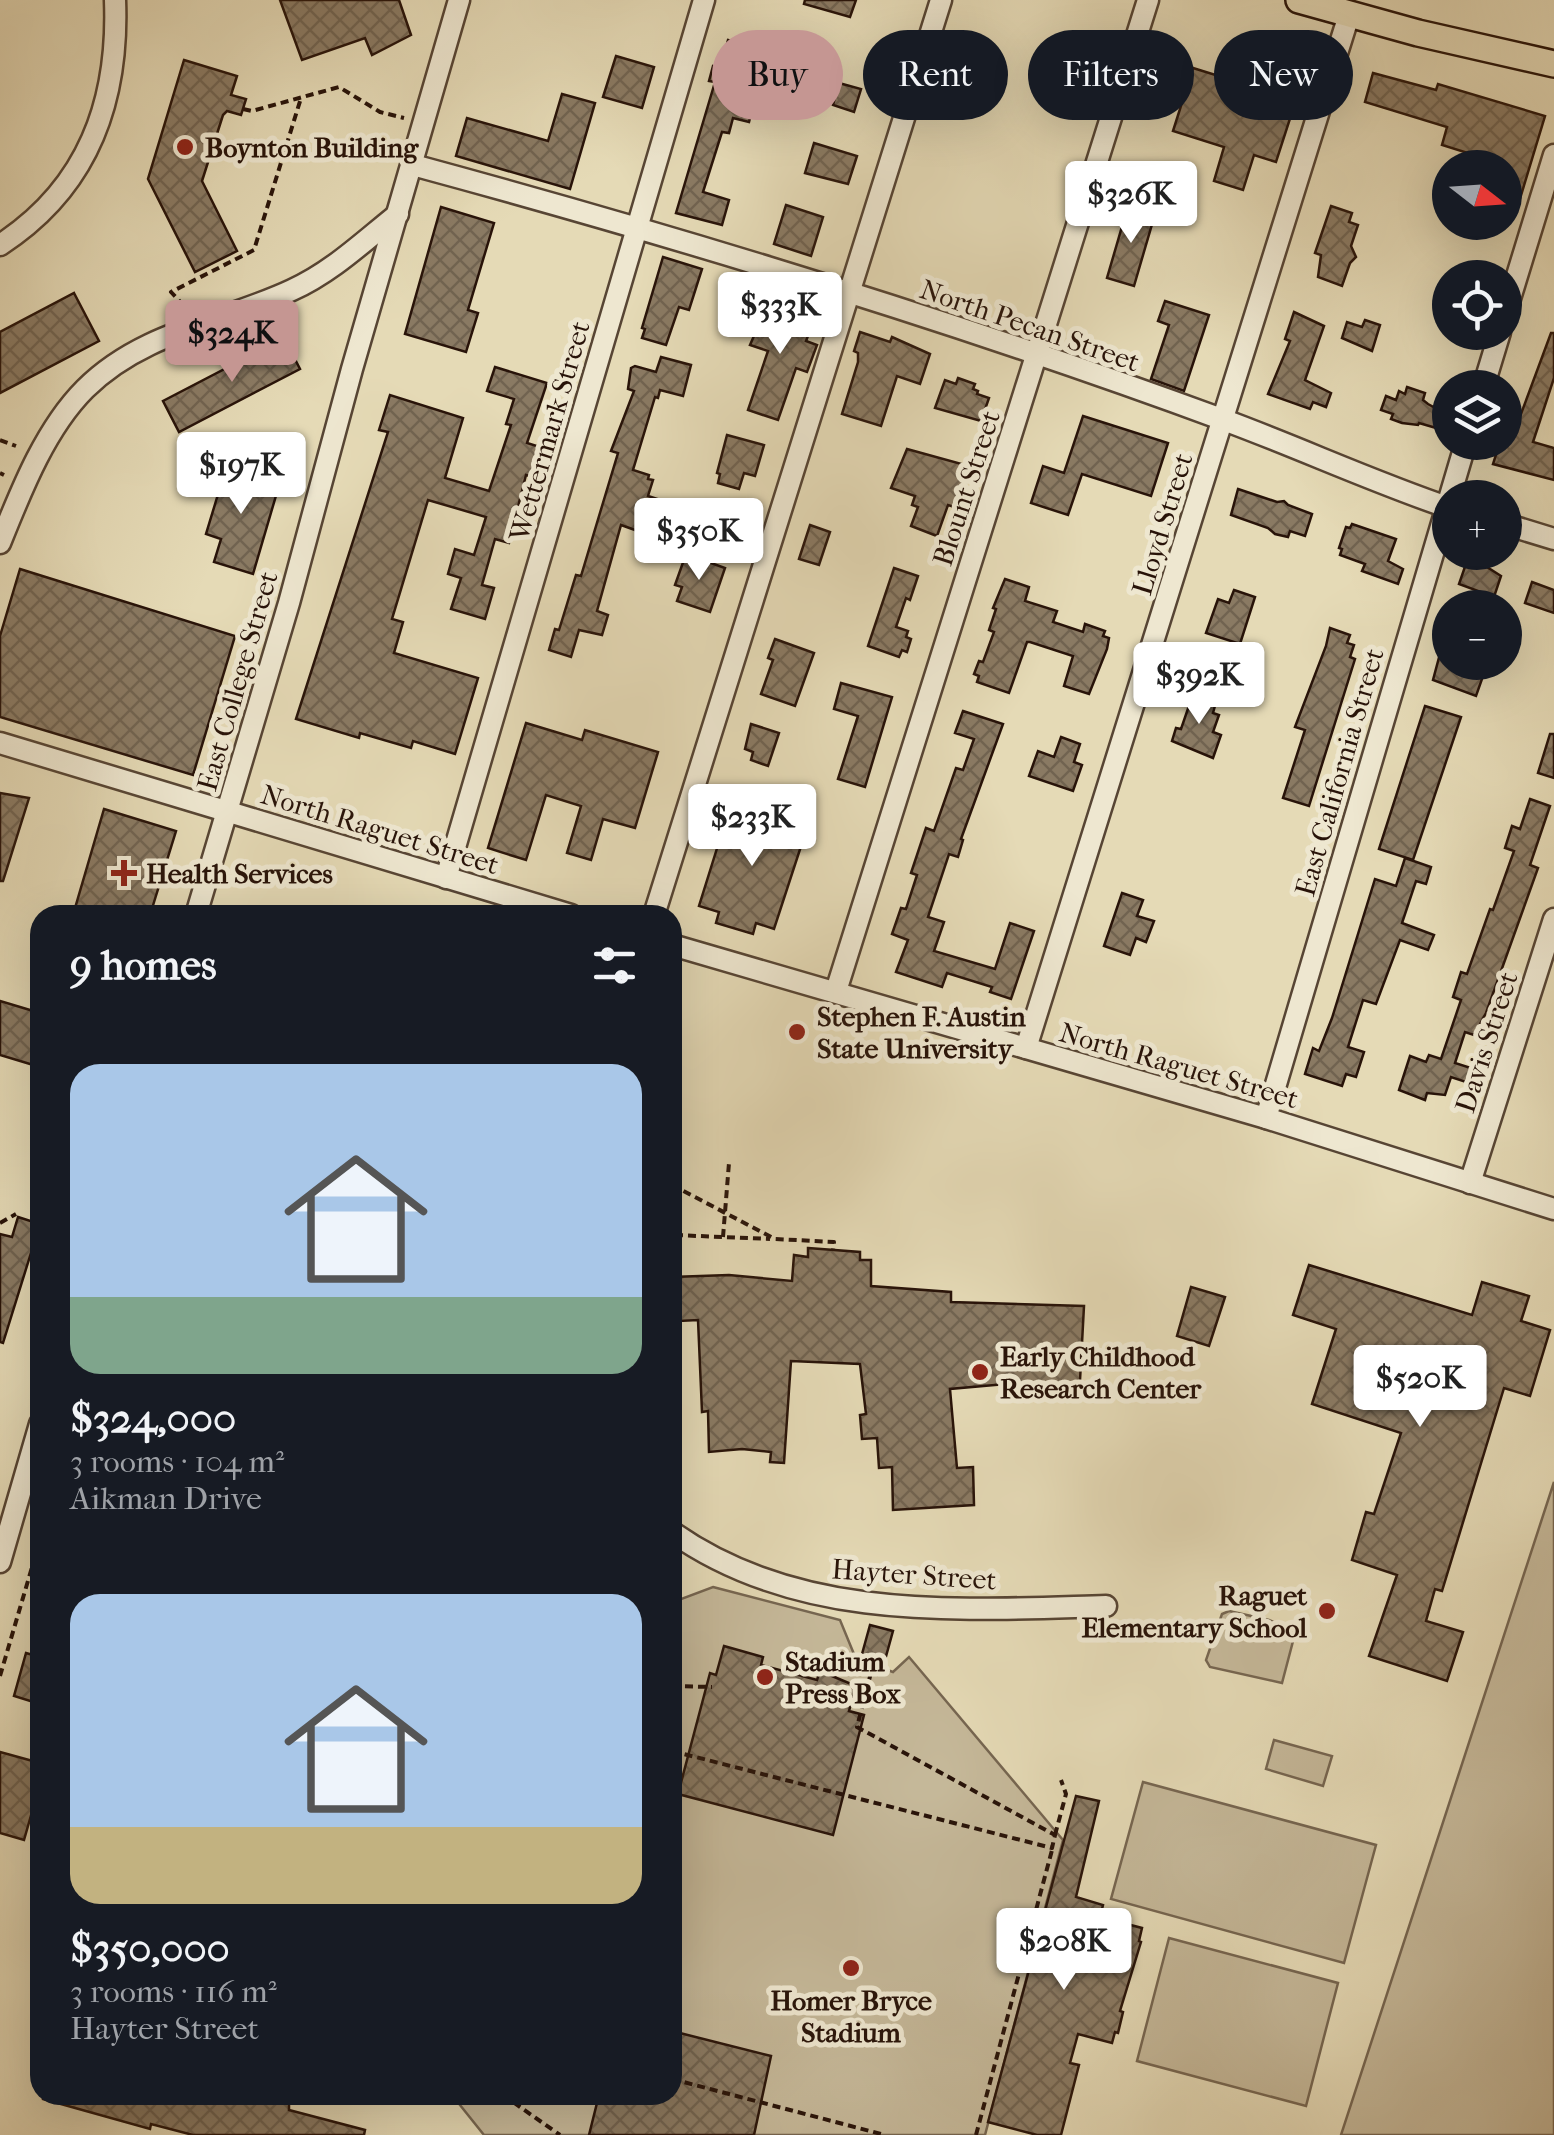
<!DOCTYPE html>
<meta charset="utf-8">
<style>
:root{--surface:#171b24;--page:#242831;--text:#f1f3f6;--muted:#9ea1a6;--accent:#c59692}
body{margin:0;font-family:"IM FELL French Canon",serif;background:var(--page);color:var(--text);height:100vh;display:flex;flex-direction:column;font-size:38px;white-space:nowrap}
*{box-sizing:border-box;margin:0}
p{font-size:32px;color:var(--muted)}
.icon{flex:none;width:55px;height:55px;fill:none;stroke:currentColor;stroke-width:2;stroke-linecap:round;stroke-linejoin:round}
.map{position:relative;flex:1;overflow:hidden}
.sheet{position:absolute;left:30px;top:905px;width:652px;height:1200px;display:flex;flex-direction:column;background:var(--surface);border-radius:30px;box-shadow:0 10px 40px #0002}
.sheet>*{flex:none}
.guide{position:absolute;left:712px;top:30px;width:690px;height:90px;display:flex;gap:20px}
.needle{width:65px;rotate:107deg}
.fabs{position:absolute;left:1432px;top:150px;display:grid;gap:20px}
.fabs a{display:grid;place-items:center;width:90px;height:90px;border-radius:50%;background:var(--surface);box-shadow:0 10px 40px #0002;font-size:50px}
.price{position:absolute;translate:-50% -85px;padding:0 22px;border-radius:10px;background:#fff;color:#222;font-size:32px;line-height:65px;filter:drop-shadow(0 2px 5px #0008)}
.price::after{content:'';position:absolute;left:50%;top:60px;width:30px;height:22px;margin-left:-15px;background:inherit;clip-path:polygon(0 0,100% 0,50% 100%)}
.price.current{background:var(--accent);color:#111}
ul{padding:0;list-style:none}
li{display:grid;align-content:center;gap:20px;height:530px;padding:0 40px}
li span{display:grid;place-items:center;height:310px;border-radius:30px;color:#555}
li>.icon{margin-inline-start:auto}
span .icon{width:180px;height:180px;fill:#fffc;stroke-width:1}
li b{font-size:42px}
h2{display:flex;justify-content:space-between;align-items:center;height:120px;padding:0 40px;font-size:42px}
.pill{padding:0 35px;border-radius:45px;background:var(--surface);box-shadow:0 10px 40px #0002;font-size:35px;line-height:90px}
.pill.current{background:var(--accent);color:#111}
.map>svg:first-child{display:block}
.park{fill:#c5b899;stroke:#766651;stroke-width:2.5}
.building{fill:url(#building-cross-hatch);stroke:#281309;stroke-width:2.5}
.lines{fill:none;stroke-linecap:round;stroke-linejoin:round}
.minor-casing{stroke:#574534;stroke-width:25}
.major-casing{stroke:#281309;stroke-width:30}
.path{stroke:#281309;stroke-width:4;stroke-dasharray:8 5;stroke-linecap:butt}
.minor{stroke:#eee7d0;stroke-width:20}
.major{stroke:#e5dab6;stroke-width:25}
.poi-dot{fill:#8f2418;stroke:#eee7d0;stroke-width:4}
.labels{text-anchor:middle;stroke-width:10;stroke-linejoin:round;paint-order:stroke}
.poi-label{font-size:28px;font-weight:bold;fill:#281309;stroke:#eee7d0;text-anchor:start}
.street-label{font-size:28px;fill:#281309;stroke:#eee7d0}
</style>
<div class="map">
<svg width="1554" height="2135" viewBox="0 0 1554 2135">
<defs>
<pattern id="building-cross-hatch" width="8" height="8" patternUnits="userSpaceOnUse" patternTransform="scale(2.5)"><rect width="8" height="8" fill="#8a7a63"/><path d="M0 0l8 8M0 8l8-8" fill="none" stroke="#716350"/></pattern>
</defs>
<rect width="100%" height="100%" fill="#e5dab6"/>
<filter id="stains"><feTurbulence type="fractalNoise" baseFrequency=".002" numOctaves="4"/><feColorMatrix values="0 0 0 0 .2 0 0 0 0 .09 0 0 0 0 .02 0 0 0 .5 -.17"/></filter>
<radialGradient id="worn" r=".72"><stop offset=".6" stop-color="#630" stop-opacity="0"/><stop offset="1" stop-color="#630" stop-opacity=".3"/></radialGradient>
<g class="park">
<polygon points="1554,1482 1554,2135 1341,2135"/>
<polygon points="713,1587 840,1620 856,1659 893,1672 909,1657 1063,1840 985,2135 484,2135 452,2095 672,2095 673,1602"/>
<polygon points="1229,1611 1269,1620 1289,1629 1297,1626 1282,1683 1210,1667 1206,1660 1222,1614"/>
<polygon points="1274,1740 1332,1756 1323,1786 1266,1769"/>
<polygon points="1143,1782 1376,1845 1344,1963 1111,1899"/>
<polygon points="1169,1938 1338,1983 1306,2106 1137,2061"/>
</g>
<g class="building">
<polygon points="280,0 399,0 411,35 372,55 365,38 302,60"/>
<polygon points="805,0 856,0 850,17 804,4"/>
<polygon points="728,40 772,53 764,81 760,80 749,122 733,118 729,133 722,132 703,192 729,200 722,225 676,213 715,82 709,81 713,66 720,68"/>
<polygon points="616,56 654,67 642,108 603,97"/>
<polygon points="184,60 237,76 231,95 246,99 241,115 227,111 223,115 202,181 237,251 195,272 148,179"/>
<polygon points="1193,68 1296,100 1276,162 1254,155 1243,190 1214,181 1224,147 1173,131"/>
<polygon points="1373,73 1436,90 1438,84 1545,116 1519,202 1505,198 1506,165 1442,145 1447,127 1365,102"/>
<polygon points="839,83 861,89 854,112 833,105"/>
<polygon points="562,94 595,103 570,189 456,156 467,118 548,141"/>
<polygon points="814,143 857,156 848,184 805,173"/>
<polygon points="786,205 823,217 811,256 774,244"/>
<polygon points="1128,206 1155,214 1134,286 1107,278"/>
<polygon points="1331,206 1352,213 1349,222 1358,225 1351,246 1356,257 1350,263 1342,286 1318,277 1321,255 1315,253"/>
<polygon points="441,207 494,223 468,310 478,313 466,352 405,334"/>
<polygon points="663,257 702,269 689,310 679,307 666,345 642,338 645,329 642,328"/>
<polygon points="74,293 99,341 0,393 0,332"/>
<polygon points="1165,301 1209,315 1184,391 1151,379 1169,325 1158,321"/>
<polygon points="768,304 786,310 788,306 805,312 803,319 813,323 806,341 817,345 807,372 796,368 778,420 748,410 768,351 750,345"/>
<polygon points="1294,312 1324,326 1305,380 1331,393 1326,407 1313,402 1310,409 1268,394 1290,341 1285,339"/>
<polygon points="1365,320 1380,325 1372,351 1342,338 1347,322 1362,327"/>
<polygon points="860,332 890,342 892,337 930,354 920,384 897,376 881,426 842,414 858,362 858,353 854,351"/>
<polygon points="1551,333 1554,333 1554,378 1533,442 1554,448 1554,480 1493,464 1500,442 1505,442 1505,409 1521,414"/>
<polygon points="284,338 300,369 179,432 163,401"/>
<polygon points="661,357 691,365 683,396 660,390 658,398 655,397 633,470 649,475 648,479 653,480 648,496 697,512 692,526 686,524 679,546 621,525 597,611 608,615 602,635 579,630 571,657 549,650 555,629 559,630 576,575 581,576 618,453 611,451 634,391 628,389 631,368 635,366 656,372"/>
<polygon points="495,367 547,383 527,443 540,447 530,476 526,475 509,543 495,539 482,585 494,588 485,619 451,609 461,578 448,574 455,549 474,555 486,517 428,500 392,619 403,622 394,653 478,678 455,754 413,741 411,748 360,733 359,738 296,719 388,432 379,430 390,395 463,418 445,478 489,491 511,425 506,424 514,399 487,391"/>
<polygon points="958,378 975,384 973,389 978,391 977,394 989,398 981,421 935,408 945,380 956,384"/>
<polygon points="1407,387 1425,393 1423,400 1428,404 1450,416 1450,432 1419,423 1418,425 1402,423 1391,419 1393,414 1381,410 1386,396 1396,400 1399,391 1405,394"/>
<polygon points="1083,416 1168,443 1151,496 1082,474 1068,515 1031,503 1043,466 1064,473"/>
<polygon points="727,435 764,445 755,476 744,473 739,489 718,483 720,474 717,473"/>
<polygon points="907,449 969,466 961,489 966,491 961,509 948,505 937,536 911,526 918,507 912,505 915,496 891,488"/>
<polygon points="230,467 280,482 253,574 214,562 221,539 206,534 219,491 211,478"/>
<polygon points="1238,489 1277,502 1284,501 1288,505 1312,514 1305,536 1290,531 1288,537 1275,534 1268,528 1231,515"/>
<polygon points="1352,524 1396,539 1388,561 1403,569 1398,584 1362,571 1365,564 1340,555 1342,549 1339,548 1346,527 1350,528"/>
<polygon points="810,525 830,532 819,565 799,559"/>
<polygon points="686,554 725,568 710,612 677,601 682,587 675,585"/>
<polygon points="1469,555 1489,562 1487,567 1501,576 1494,597 1459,584"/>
<polygon points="894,568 918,576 910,600 906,598 896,627 908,631 906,637 911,639 907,652 902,650 899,657 868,646"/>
<polygon points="20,569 235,636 193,775 0,717 0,636"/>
<polygon points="1005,579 1029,587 1025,601 1057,611 1053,622 1083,632 1085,624 1105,631 1103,636 1109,638 1107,649 1089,694 1064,686 1073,656 1030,642 1027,642 1009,693 977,682 979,676 974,674 979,661 983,662 994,632 989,630 996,609 993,608"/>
<polygon points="1532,582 1554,590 1554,613 1525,603"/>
<polygon points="1234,590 1255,597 1240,644 1206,633 1218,599 1229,603"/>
<polygon points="1330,628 1350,635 1347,643 1354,645 1350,657 1355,659 1309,806 1283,798 1305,730 1295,727 1326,646"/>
<polygon points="1445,635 1450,635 1450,662 1488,662 1476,696 1433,680"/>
<polygon points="775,639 814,653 795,706 761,694 773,660 768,658"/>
<polygon points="841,683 892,697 865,787 838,779 858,716 834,709"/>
<polygon points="1193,694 1216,702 1213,713 1219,715 1213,732 1221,735 1213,758 1172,741 1176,728 1181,729"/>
<polygon points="1425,706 1461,717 1413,860 1379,849"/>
<polygon points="963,711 1003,724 961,839 963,840 958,857 949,854 928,917 944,922 934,951 995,969 1010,923 1034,931 1011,999 990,992 992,987 947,973 942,987 896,972 908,940 892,934 901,908 906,909 917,875 911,873 926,828 934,831 956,768 963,770 974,739 955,733"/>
<polygon points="526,723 582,740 585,730 658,752 635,828 603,819 591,860 567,853 581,806 546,795 526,860 488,848"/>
<polygon points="751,724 779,733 768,766 751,760 753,752 745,749"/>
<polygon points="1550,734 1554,734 1554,778 1538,773"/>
<polygon points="1061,737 1080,744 1074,762 1082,765 1073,791 1029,776 1038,751 1054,757"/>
<polygon points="0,793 29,798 3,881 0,881"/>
<polygon points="764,794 784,800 776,825 805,834 774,929 756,923 753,934 716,923 719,912 699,906 729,810 757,819"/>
<polygon points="1530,799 1550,806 1530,865 1538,868 1486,1013 1474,1035 1465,1032 1455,1063 1474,1069 1469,1083 1451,1077 1445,1095 1427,1093 1425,1100 1399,1090 1410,1056 1426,1062 1429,1055 1441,1059 1461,1000 1453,997 1461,972 1467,974 1490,909 1493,910 1514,851 1505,848 1512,826 1520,829"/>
<polygon points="104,809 176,831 150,915 73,915"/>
<polygon points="1405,858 1431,867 1426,884 1416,881 1402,923 1434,935 1428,950 1400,940 1376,1004 1363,1000 1348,1047 1364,1052 1356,1077 1346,1074 1342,1086 1305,1074 1313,1048 1319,1051 1332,1018 1375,879 1396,886"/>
<polygon points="1122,893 1143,900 1137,916 1154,921 1146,942 1136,938 1130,955 1104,946"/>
<polygon points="0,1001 40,1013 40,1067 0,1055"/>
<polygon points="18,1217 40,1224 3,1343 0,1342 0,1234 12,1237"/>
<polygon points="808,1248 860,1252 860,1260 871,1260 871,1286 951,1292 951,1302 1084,1306 1079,1399 1016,1395 1017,1383 950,1389 957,1468 973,1467 974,1505 893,1510 892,1467 879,1468 877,1438 862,1439 860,1415 866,1414 860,1364 791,1361 784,1463 770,1462 771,1452 742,1449 709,1452 708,1411 702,1412 698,1320 679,1321 678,1297 672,1297 672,1277 729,1275 792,1281 794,1255 808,1257"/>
<polygon points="1309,1265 1472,1315 1482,1282 1529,1296 1521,1321 1550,1330 1530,1396 1504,1388 1442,1591 1435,1589 1426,1621 1463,1632 1447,1681 1369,1656 1397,1575 1352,1560 1366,1512 1374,1514 1401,1433 1312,1404 1336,1329 1293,1315"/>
<polygon points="1191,1287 1225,1297 1209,1346 1177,1336"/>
<polygon points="870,1625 893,1631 885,1660 862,1654"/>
<polygon points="724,1646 763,1657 761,1665 817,1680 820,1671 856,1686 849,1711 864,1715 833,1835 678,1794 710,1673 716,1675"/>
<polygon points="26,1653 40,1657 40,1704 14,1696"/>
<polygon points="0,1752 40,1763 40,1799 36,1798 24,1840 0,1833"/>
<polygon points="1076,1796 1099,1801 1076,1897 1103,1905 1100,1917 1142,1928 1139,1941 1141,1942 1120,2011 1123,2012 1118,2033 1115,2032 1112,2043 1078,2034 1070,2063 1079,2065 1061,2135 1037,2135 988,2122"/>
<polygon points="672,2031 771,2056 754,2135 589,2135 599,2095 672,2095"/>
<polygon points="43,2095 282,2095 289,2102 289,2110 365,2130 364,2135 193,2135 151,2124 150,2129 43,2099"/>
</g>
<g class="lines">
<defs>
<g id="minor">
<path d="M 413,165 C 686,239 958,322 1224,420 C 1300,448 1373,482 1450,508"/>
<path d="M 0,245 C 88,188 119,102 115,0"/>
<polyline points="1505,315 1554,155"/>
<polyline points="1483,388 1500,332"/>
<polyline points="1505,524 1554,539"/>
<path d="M 0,543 C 21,491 45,429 85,389 C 143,331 222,323 292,290 C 332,272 364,241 398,214"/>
<polyline points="0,743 571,915"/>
<polyline points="446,878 704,0"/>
<polyline points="196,915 289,603 352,369 459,0"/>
<polyline points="654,915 941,0"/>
<polyline points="672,945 1266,1118 1554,1209"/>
<polyline points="836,991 1148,0"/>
<polyline points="1026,1048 1349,15"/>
<polyline points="1266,1118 1466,442"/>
<polyline points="1470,1183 1554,919"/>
<path d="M 672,1532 C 799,1622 958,1610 1106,1606"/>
<polyline points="0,1562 40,1424"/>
</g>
<polyline id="major" points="1299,0 1418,33 1554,64"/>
</defs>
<use href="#minor" class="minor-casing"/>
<use href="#major" class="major-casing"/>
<g class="path">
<polyline points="243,109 252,111 339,87 380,112 404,118"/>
<polyline points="184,306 171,292 254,250 301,98"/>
<polyline points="0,440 16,446"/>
<polyline points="0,473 4,475"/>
<polyline points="672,1185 775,1239 834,1242 833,1250"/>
<polyline points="0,1223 16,1214"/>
<polyline points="673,1234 680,1118"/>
<polyline points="675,1235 770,1239"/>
<polyline points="723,1237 729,1163"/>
<polyline points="0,1676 40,1540"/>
<polyline points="672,1686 712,1687"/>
<polyline points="672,1751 1052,1848 1055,1835 857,1727 875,1657"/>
<polyline points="1055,1835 1066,1794 1061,1780"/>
<polyline points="672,2079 885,2135"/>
<polyline points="503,2095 560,2135"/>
<polyline points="976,2135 1052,1850"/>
</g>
<use href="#minor" class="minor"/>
<use href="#major" class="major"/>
</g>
<g class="poi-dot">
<circle cx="185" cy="147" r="10"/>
<path d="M119 858h10v10h10v10h-10v10h-10v-10h-10v-10h10z"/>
<circle cx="797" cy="1032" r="10"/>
<circle cx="980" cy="1372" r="10"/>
<circle cx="1327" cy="1611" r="10"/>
<circle cx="765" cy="1677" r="10"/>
<circle cx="851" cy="1968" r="10"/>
</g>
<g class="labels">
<g class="poi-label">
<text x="205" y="157">Boynton Building</text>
<text x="146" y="883">Health Services</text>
<text x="817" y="1026">Stephen F. Austin<tspan x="817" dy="32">State University</tspan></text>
<text x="1000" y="1366">Early Childhood<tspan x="1000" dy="32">Research Center</tspan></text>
<text x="1307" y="1605" text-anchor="end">Raguet<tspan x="1307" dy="32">Elementary School</tspan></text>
<text x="785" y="1671">Stadium<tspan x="785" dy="32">Press Box</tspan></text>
<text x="851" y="2010" text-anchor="middle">Homer Bryce<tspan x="851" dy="32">Stadium</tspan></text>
</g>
<g class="street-label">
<text transform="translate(1030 325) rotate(19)" y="10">North Pecan Street</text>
<text transform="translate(549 431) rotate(-74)" y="10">Wettermark Street</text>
<text transform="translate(966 488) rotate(-72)" y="10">Blount Street</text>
<text transform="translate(1162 524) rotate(-73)" y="10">Lloyd Street</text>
<text transform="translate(237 681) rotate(-74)" y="10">East College Street</text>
<text transform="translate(1339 772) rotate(-74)" y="10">East California Street</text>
<text transform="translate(380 829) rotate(17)" y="10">North Raguet Street</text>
<text transform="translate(1486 1042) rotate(-72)" y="10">Davis Street</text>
<text transform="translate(1179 1065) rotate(16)" y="10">North Raguet Street</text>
<text transform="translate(914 1574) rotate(4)" y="10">Hayter Street</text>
</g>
</g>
<rect width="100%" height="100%" filter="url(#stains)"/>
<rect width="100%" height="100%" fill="url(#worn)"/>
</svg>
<div class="fabs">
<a><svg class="needle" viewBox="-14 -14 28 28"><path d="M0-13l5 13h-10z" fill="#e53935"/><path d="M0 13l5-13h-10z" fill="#9ea1a6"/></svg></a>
<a><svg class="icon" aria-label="locate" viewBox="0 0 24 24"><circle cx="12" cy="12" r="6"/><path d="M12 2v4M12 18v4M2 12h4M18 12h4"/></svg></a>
<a><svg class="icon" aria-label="layers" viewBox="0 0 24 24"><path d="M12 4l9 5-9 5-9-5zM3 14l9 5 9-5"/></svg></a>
<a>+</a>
<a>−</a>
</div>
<b class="price" style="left:1131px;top:246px">$326K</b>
<b class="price" style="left:780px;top:357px">$333K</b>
<b class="price current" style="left:232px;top:385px">$324K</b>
<b class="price" style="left:241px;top:517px">$197K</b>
<b class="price" style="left:699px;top:583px">$350K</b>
<b class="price" style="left:1199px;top:727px">$392K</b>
<b class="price" style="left:752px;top:869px">$233K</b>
<b class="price" style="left:1420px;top:1430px">$520K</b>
<b class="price" style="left:1064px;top:1993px">$208K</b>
<div class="guide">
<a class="pill current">Buy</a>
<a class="pill">Rent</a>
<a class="pill">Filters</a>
<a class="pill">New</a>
</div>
<section class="sheet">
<h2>9 homes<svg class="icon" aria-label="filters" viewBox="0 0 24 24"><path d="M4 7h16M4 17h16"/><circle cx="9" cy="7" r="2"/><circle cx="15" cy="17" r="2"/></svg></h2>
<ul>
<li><span style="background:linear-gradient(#a9c7e8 75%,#7fa58c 0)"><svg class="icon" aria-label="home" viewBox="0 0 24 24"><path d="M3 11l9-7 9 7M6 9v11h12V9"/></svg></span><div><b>$324,000</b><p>3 rooms · 104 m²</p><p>Aikman Drive</p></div></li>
<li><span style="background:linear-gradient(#a9c7e8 75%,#c2b280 0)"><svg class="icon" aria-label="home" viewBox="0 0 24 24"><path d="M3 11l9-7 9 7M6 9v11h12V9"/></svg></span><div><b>$350,000</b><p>3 rooms · 116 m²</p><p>Hayter Street</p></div></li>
</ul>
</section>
</div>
